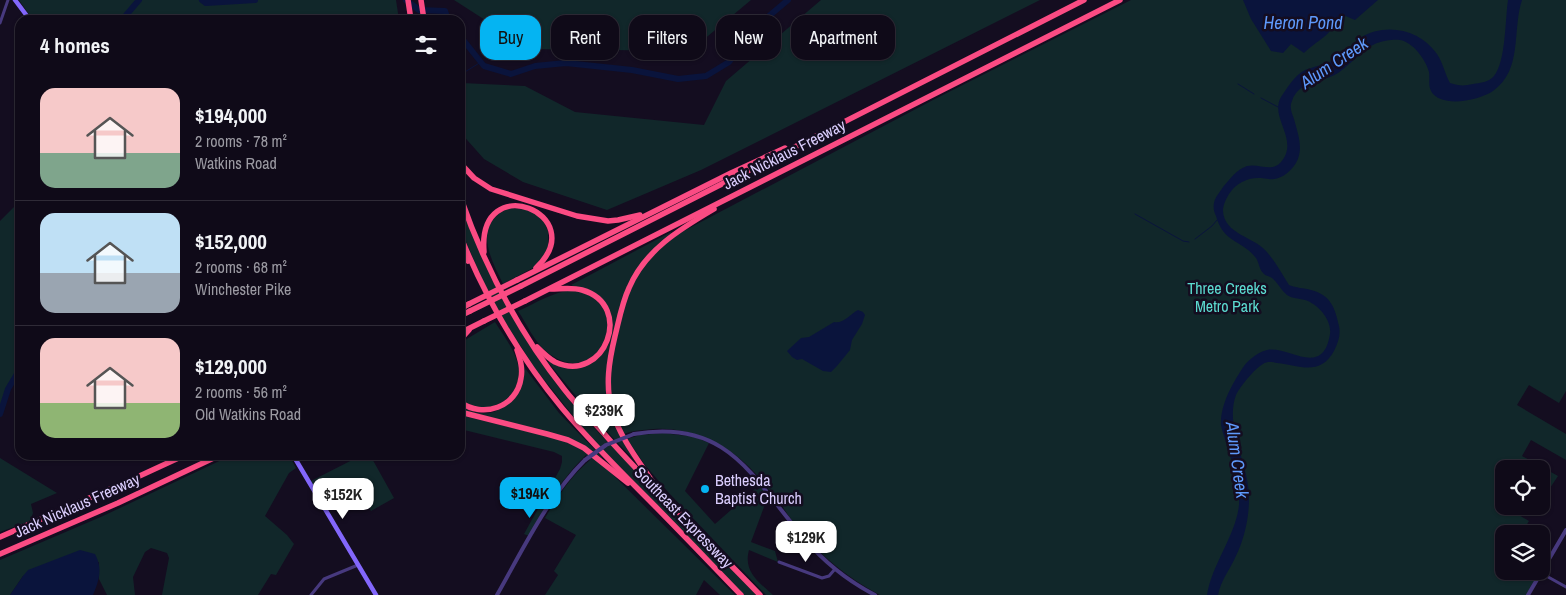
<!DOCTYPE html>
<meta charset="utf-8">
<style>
:root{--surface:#0f0a18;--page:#181321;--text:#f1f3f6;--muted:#9b9aa2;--line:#2f2b37;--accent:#05b4f2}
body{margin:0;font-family:"Archivo Narrow",sans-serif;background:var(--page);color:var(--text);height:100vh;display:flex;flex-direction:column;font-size:19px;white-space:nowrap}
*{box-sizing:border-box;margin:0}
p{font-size:16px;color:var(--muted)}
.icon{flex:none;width:28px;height:28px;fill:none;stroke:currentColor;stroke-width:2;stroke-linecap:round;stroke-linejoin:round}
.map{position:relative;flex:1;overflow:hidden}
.sheet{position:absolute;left:15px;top:15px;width:450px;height:445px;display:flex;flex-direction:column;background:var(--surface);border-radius:15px;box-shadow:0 1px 4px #0004,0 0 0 1px var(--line)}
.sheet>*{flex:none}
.guide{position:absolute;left:480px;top:15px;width:475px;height:45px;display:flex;gap:10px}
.fabs{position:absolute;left:1495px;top:460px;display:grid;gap:10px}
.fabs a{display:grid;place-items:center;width:55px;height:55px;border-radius:10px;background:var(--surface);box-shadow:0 1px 4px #0004,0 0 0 1px var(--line);font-size:25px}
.price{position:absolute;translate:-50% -42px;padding:0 11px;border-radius:10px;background:#fff;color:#222;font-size:16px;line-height:32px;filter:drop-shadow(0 1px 2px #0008)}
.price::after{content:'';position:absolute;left:50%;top:30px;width:15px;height:11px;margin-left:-8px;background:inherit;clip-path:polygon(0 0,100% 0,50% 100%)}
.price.current{background:var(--accent);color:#111}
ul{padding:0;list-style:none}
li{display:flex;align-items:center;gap:15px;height:125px;padding:0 25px}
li+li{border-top:1px solid var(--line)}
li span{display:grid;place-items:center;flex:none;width:140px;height:100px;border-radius:15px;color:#555}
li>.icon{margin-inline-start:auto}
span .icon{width:60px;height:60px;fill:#fffc;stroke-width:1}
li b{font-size:21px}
h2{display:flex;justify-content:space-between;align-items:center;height:60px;padding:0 25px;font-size:21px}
.chip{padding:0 18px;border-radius:15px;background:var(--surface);box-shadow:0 1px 4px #0004,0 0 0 1px var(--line);font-size:18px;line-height:45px}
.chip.current{background:var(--accent);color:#111}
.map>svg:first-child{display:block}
.green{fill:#11272a}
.water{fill:#0a143c}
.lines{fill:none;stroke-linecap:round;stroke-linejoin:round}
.stream{stroke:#0a143c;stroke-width:1}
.river{stroke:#0a143c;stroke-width:6}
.minor{stroke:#47397e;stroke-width:3}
.tertiary{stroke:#47397e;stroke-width:4}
.secondary{stroke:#8367fc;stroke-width:4.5}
.motorway{stroke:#fb4b83;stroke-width:5.5}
.tertiary-bridge{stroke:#47397e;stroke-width:4}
.motorway-bridge{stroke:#fb4b83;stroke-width:5.5}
.poi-dot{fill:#05b4f2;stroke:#140d20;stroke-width:2}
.labels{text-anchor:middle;stroke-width:5;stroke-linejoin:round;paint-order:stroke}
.street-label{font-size:16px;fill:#dbcefe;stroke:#140d20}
.park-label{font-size:16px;fill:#5cdcd1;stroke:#140d20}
.poi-label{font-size:16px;fill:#dbcefe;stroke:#140d20;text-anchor:start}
.water-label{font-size:18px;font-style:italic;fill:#5e99fb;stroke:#140d20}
</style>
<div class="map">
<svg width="1566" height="595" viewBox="0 0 1566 595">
<rect width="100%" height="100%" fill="#140d20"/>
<g class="green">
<polygon points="19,0 396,0 399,20 33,20"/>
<polygon points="454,0 751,0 690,51 530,49"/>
<polygon points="821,0 1040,0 701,170 607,210 523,182 484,159 460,132 462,83 525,86 575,112 704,125 726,81"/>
<path d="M 1131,0 L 1566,0 L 1566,391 L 1559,403 L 1529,385 L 1517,405 L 1566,434 L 1566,460 L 1531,440 L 1522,456 L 1558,476 L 1548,491 L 1541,488 L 1541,469 L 1504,469 L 1504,506 L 1514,506 L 1512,511 L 1529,521 L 1521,534 L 1504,534 L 1504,571 L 1540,571 L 1526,595 L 880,595 C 846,577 817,553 794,523 C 789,516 784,510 781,503 L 778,502 C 770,492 763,481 754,472 C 728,444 692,427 654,429 C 644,430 633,430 624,434 C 618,422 612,408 610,394 C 608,361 622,301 639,272 C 649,256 665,244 680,233 L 933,100 Z"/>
<path d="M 460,203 C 484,272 520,337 565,395 C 588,423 615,449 640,475 C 679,515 717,555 756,595 L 744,595 L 586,432 L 534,367 L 495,306 L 480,274 L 460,228 Z"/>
<polygon points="16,205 20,205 20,369 8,389 0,414 0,221"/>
<path d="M 510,208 L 530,210 L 542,218 L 548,231 L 548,246 L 544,256 L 533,268 L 503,284 C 493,263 475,232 499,214 C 502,211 506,210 510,208 Z"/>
<polygon points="671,232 672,234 638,267 611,343 609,407 635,458 634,460 595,419 548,362 550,361 559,366 574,368 599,357 609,344 611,337 611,316 604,302 571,285"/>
<path d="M 572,290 C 640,301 600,395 547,352 C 534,342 527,324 518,311 C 536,303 553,292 572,290 Z"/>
<path d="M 495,322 C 504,336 518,354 519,371 C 520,394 499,410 478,407 C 471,406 466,403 460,400 L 460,343 Z"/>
<path d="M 524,367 L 559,413 L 602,457 L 602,458 L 582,445 L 460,411 L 460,405 C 471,412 486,417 498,410 C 503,407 506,402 510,399 C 521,388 524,383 524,367 Z"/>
<path d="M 460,415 L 562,440 L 587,452 L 609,471 L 735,595 L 720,595 L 704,580 L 696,595 L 545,595 L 558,575 L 554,571 L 576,535 L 545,518 C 558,496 571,476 590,460 L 586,455 C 562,478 545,507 529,536 L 524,534 L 560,469 L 562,462 L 562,456 L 554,452 L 460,429 Z"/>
<path d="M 663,433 L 695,437 L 709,443 L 685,491 L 715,524 L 755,489 L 757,490 L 761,487 L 770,499 L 764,507 L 751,542 L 775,551 L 778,562 L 749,550 C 743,572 759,582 773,595 L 766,595 L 669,493 L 645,465 L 627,439 L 640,435 Z"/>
<polygon points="232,455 289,455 296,468 289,473 265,516 287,535 294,544 276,575 271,574 258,595 162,595 169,558 167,553 151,548 145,552 133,577 135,595 107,595 99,579 99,562 23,576 10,595 0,595 0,560 103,516"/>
<polygon points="362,455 370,455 394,498 371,511 356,486 324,504 311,481"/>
<polygon points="0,458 57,493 31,504 33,513 30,521 0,532"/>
</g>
<g class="water">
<path d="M 1243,0 L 1378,0 L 1355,20 L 1343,15 L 1338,17 C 1333,35 1317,40 1304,53 L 1291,44 L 1283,53 L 1271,51 L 1251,19 Z"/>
<path d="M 1508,0 L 1522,0 C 1512,30 1523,70 1493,91 C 1480,100 1441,109 1431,91 C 1428,85 1430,79 1429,72 C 1426,60 1413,42 1400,40 C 1393,39 1383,41 1377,43 C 1361,49 1352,64 1338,73 C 1322,83 1299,80 1292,101 C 1289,108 1292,113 1294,119 C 1298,134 1304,149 1296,163 C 1293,168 1288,173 1283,176 C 1273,181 1271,179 1261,178 C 1248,177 1236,183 1229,194 C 1226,199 1223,205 1223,211 C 1224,234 1254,237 1266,251 C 1275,261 1282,274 1289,285 C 1296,288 1304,288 1311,290 C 1331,295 1335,308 1339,326 C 1341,335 1338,343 1334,351 C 1320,376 1301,366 1277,363 C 1273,362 1267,361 1263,364 C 1255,368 1240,387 1236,395 C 1224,427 1250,466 1249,499 C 1249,519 1244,540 1235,558 C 1229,571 1221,580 1218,595 L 1207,595 C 1212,564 1236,535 1239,505 C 1240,483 1232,463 1226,442 C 1224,437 1222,430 1221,425 C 1220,406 1232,384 1242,369 C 1247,361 1256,353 1267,350 C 1288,345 1323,379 1330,334 C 1332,320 1318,304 1305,300 C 1298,298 1293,299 1287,295 C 1281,290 1278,283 1272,278 C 1269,276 1266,276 1264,274 C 1259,270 1259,262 1256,258 C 1241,239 1224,244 1216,216 C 1214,212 1213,207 1214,203 C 1215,197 1220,192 1223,187 C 1230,179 1236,170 1247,166 C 1259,163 1272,173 1281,162 C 1300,140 1269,118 1281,97 C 1287,88 1295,75 1305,70 C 1315,66 1326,65 1335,59 C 1345,54 1351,44 1360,38 C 1385,22 1420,29 1437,54 C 1443,63 1445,74 1450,83 C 1459,86 1464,86 1473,84 C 1480,83 1489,82 1494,76 C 1506,61 1505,20 1508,0 Z"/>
<path d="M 858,310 L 863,312 L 865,315 L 862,324 L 852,340 L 850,350 L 837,366 L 831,372 L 823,371 L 802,359 L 797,360 L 792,357 L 787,351 L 801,338 L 809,337 L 834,322 C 844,324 850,314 858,310 Z"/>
<path d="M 80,550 L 95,554 C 103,569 99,580 93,595 L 10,595 L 23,576 L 28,570 Z"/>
</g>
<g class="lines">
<g class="stream">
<polyline points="460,75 481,62"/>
<polyline points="1238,84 1254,94"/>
<polyline points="1261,98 1278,107"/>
<polyline points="1135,214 1183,241 1189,242"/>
<polyline points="1195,239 1212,226 1217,220"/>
</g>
<g class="river">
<polyline points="202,0 206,3 255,0"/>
<polyline points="406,0 419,10 445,11 448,20"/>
<polyline points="122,20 139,0"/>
<polyline points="460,36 484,66 511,74 535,66 566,63 632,70 678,79 706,76 729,62 757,26 788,0"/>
<polyline points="0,414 8,389 20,369"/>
</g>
<g class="minor">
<polyline points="0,23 8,0"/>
<polyline points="779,562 822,578 829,576 835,569"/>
<polyline points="1541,573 1566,587"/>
<polyline points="311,595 324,579 358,565"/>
</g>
<g class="tertiary">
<path d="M 634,434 C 729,418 752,478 804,538 C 823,561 848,581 875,595"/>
<path d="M 497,595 C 522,551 549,495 585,460"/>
<polyline points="1528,595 1566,530"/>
</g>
<g class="secondary">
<polyline points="15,0 30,20"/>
<polyline points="293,455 376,595"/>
</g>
<g class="motorway">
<polyline points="408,0 411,20"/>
<polyline points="421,0 424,20"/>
<polyline points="460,163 474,178 491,189 577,216 608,221 618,220 640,215"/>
<path d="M 460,196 C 484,265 518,331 564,389 C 577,406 593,421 607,437 C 656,492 709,542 760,595"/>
<path d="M 460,235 C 485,297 519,356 562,408 C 587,438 615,466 643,494 C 676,527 708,561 741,595"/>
<polyline points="460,251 468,261"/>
<path d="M 484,252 C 477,168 593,214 536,268"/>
<polyline points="517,280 731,173 785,148"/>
<polyline points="521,286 1084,0"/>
<polyline points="525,301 1120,0"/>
<polyline points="460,309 469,304"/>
<polyline points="460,316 470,311"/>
<polyline points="460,333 484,321"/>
<polyline points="460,340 469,330"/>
<path d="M 537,347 C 543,353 548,358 555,362 C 605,385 635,305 582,290 C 572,287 560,289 551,289"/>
<path d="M 460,402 C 483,419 517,407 521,378 C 523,368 520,359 517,350"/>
<polyline points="460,412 547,434 568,440 584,448 628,483"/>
<path d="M 652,481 C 637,459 620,437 612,411 C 605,385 609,361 615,336 C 619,320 622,303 629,288 C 645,250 680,229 714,209"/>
<polyline points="0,537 133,479 185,455"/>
<polyline points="0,554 118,503 220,455"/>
</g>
<polyline class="tertiary-bridge" points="585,460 606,445 634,434"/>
<g class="motorway-bridge">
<polyline points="469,304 517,280"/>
<polyline points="470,311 521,286"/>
<polyline points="484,321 525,301"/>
</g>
</g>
<circle class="poi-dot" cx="705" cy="489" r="5"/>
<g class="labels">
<g class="street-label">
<text transform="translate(784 154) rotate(-27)" y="6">Jack Nicklaus Freeway</text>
<text transform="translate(77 505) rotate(-24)" y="6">Jack Nicklaus Freeway</text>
<text transform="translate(684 517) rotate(46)" y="6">Southeast Expressway</text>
</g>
<g class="park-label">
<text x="1227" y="294">Three Creeks<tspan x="1227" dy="18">Metro Park</tspan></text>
</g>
<g class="poi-label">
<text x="715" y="486">Bethesda<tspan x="715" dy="18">Baptist Church</tspan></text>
</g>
<g class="water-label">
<text x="1303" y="29">Heron Pond</text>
<text transform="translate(1334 63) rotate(-34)" y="6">Alum Creek</text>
<text transform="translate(1237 460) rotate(82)" y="6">Alum Creek</text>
</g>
</g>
</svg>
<div class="fabs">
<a><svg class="icon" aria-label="locate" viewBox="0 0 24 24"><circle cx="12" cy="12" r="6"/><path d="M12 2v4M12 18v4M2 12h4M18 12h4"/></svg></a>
<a><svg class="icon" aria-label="layers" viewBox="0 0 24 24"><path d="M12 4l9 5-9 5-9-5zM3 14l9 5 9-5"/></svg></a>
</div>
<b class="price" style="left:604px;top:436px">$239K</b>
<b class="price current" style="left:530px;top:519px">$194K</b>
<b class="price" style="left:343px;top:520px">$152K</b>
<b class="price" style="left:806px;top:563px">$129K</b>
<div class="guide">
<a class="chip current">Buy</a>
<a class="chip">Rent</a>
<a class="chip">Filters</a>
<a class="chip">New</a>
<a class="chip">Apartment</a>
</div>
<section class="sheet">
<h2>4 homes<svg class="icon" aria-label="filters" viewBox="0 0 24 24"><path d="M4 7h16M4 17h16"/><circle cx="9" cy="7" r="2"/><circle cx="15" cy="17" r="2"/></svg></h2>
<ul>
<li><span style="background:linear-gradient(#f6c9c9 65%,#7fa58c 0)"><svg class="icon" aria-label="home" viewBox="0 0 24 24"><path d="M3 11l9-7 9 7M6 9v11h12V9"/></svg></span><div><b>$194,000</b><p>2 rooms · 78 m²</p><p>Watkins Road</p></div></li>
<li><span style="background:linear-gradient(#bfe0f5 60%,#9aa5b1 0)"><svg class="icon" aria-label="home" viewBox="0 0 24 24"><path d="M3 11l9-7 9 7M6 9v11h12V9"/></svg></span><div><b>$152,000</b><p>2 rooms · 68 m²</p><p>Winchester Pike</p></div></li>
<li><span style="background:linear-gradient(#f6c9c9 65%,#8fb573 0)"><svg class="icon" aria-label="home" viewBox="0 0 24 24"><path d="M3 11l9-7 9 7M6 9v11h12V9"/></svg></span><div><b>$129,000</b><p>2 rooms · 56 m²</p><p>Old Watkins Road</p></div></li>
</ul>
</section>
</div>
